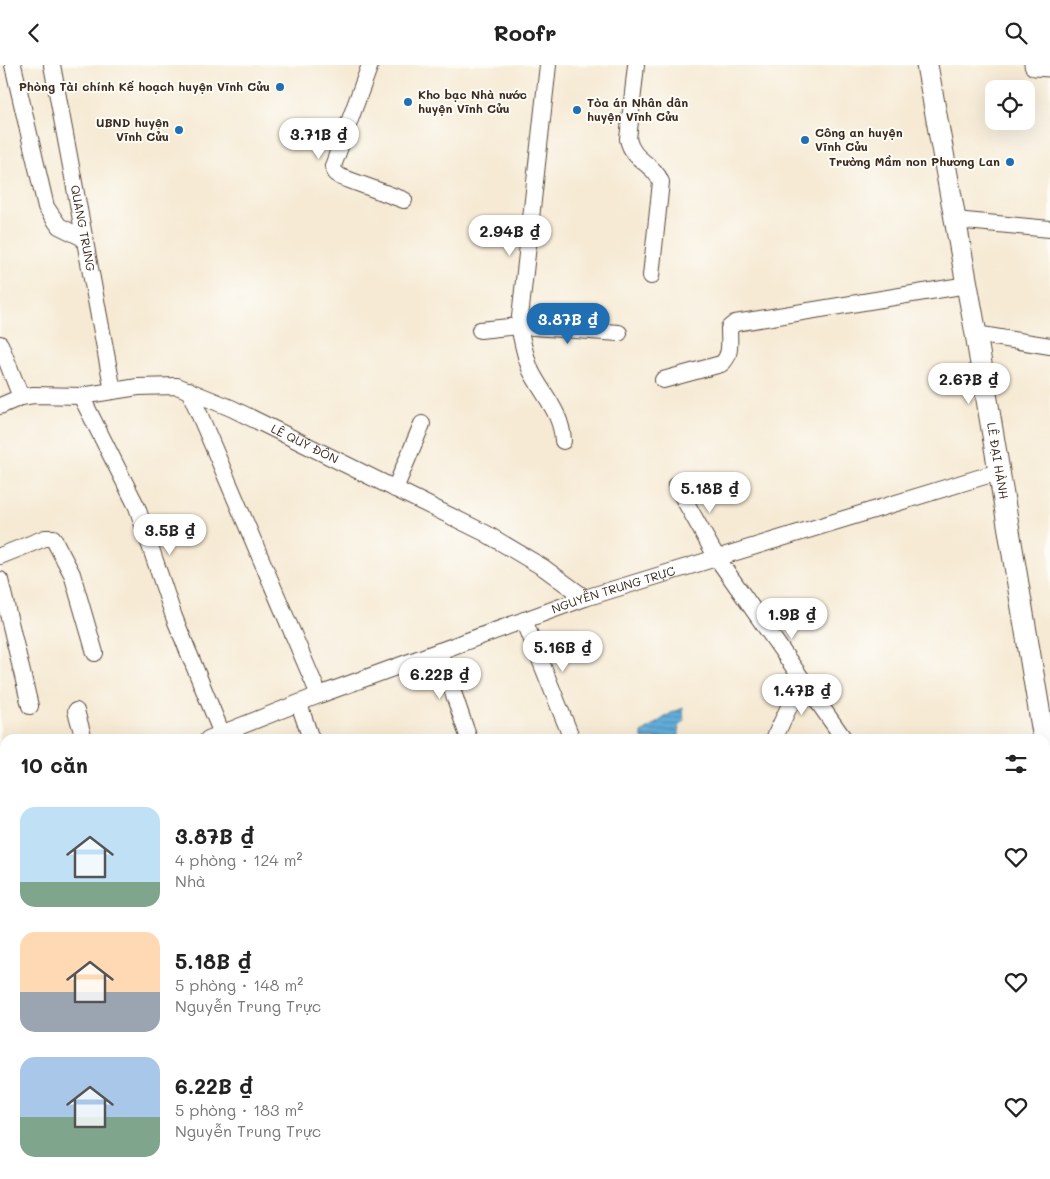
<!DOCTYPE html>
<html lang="vi">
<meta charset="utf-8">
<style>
:root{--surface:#fff;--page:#f6f6f6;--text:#222;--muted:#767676;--accent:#1f6fb2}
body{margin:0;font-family:Mali,sans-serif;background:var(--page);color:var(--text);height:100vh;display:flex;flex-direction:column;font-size:19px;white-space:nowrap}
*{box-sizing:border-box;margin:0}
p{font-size:16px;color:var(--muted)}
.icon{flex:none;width:28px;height:28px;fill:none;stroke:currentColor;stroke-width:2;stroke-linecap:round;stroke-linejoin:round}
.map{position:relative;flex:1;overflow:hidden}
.drawer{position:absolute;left:0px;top:669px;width:1050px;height:446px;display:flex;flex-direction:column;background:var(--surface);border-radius:15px 15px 0 0;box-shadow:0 5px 20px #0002}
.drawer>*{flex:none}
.controls{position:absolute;left:985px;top:15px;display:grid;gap:10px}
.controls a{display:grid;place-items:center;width:50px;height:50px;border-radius:10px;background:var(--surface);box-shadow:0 5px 20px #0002;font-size:25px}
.price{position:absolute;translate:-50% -42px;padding:0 11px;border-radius:18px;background:#fff;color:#222;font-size:16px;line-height:32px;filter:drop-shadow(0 1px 2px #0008)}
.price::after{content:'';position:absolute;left:50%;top:30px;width:15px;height:11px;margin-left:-8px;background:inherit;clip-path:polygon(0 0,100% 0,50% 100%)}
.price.selected{background:var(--accent);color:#fff}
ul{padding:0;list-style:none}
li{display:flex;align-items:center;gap:15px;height:125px;padding:0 20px}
li span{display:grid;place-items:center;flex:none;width:140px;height:100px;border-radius:15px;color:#555}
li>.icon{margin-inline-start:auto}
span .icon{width:60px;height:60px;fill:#fffc;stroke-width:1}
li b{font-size:21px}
h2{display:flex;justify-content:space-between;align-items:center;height:60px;padding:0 20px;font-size:21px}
header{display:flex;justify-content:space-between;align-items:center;height:65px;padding:0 20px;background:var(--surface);font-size:22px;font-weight:700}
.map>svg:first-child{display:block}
.water{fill:url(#water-rules);stroke:#4e6c7c}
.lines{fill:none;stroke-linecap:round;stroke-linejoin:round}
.minor-casing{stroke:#574739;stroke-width:18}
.major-casing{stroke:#574739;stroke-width:23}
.minor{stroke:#fff;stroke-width:16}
.major{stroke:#fff;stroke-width:21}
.poi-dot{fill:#1f6fb2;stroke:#fdfcf7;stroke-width:2}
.labels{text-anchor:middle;stroke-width:4;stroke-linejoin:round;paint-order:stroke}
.poi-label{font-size:12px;font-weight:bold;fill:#3b2a1e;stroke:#fdfcf7;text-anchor:end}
.street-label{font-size:12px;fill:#3b2a1e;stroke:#fdfcf7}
</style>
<header><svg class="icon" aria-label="back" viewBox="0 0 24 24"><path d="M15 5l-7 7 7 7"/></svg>Roofr<svg class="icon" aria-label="search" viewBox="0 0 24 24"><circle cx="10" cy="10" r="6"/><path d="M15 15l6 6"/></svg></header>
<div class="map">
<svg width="1050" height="1114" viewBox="0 0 1050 1114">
<defs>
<pattern id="water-rules" width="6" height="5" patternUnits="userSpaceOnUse" patternTransform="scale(1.25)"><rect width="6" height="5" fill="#62adda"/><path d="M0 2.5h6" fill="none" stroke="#528db0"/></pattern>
</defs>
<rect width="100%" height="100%" fill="#fdfcf7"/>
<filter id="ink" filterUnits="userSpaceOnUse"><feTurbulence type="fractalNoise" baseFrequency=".02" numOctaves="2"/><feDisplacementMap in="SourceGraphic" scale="10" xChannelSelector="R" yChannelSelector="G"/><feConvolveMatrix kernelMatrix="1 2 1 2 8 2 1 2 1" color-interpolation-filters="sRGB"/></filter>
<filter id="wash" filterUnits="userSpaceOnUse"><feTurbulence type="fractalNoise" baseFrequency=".0096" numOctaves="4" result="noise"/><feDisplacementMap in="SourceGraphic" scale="20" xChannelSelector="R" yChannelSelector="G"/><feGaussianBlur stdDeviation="1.12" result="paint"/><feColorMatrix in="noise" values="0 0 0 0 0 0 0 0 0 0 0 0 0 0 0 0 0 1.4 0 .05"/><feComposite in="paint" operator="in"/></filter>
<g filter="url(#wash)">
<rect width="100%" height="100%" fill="#f6ead4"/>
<g class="water">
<polygon points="683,643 684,657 679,662 679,674 642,674 642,668 671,648"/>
<polygon points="21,1110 434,1110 435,1114 11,1114"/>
</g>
</g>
<g filter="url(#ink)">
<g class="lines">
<defs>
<g id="minor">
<polyline points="13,0 46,142 59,161 85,174"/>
<path id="s1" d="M 52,0 L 113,326"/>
<polyline points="370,0 333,101 335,108 341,112 404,135"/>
<path d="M 548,0 L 519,261 C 522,275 525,292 531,306 C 543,330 562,348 563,376"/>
<path d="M 636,0 L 628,74 C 633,97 654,98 661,117 L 651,211"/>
<polyline points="955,155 1050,164"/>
<polyline points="480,265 519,261 619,268"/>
<polyline points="976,269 1050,281"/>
<polyline points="0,279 21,332"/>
<path d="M 663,315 L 721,299 C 732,291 729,276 729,263 L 735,258 L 967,220"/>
<polyline points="189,325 319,630"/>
<polyline points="81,331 137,442 174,552 222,669"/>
<path id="s2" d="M 0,341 L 21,332 L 34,330 L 81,331 L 138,322 L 177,321 L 231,343 L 485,468 L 544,503 L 585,533"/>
<polyline points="676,420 717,493 844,674"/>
<polyline points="395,424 422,359"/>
<polyline points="0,491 45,473 53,473 72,509 95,588"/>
<polyline points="0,515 30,641"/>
<polyline points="524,555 572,674"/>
<polyline points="439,586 469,674"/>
<polyline points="299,639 311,674"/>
<polyline points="76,646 84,674"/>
<path id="s3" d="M 208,674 L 319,630 L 585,533 L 998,407"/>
<polyline points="774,674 801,616"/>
<polyline points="0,753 5,751"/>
<polyline points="1045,915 1050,911"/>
<polyline points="1045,944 1050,950"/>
<polyline points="939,1110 942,1114"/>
<polyline points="779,1114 784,1110"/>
</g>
<g id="major">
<path id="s4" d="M 927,0 L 976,269 L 1044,674"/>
<polyline points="1035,0 1050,1"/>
<polyline points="1045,678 1050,707"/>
</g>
</defs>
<use href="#minor" class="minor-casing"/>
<use href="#major" class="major-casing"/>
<use href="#minor" class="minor"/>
<use href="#major" class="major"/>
</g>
</g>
<g class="poi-dot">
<circle cx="280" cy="22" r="5"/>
<circle cx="408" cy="37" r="5"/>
<circle cx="577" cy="45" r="5"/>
<circle cx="179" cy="65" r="5"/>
<circle cx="805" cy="75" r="5"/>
<circle cx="1010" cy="97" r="5"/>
</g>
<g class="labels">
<g class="poi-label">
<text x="270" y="26">Phòng Tài chính Kế hoạch huyện Vĩnh Cửu</text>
<text x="418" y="34" text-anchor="start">Kho bạc Nhà nước<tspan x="418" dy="14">huyện Vĩnh Cửu</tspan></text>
<text x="587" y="42" text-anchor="start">Tòa án Nhân dân<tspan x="587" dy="14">huyện Vĩnh Cửu</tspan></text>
<text x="169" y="62">UBND huyện<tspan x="169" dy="14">Vĩnh Cửu</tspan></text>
<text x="815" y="72" text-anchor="start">Công an huyện<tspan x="815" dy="14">Vĩnh Cửu</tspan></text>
<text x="1000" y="101">Trường Mầm non Phương Lan</text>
</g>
<g class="street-label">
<text dy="4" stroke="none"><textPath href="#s1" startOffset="166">QUANG TRUNG</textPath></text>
<text dy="4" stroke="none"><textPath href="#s2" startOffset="320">LÊ QUÝ ĐÔN</textPath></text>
<text dy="4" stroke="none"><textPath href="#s4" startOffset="402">LÊ ĐẠI HÀNH</textPath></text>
<text dy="4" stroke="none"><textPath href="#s3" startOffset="432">NGUYỄN TRUNG TRỰC</textPath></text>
</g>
</g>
</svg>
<div class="controls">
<a><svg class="icon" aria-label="locate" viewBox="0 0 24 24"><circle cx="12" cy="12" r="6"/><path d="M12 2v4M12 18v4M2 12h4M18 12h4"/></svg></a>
</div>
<b class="price" style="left:319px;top:95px">3.71B ₫</b>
<b class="price" style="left:510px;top:192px">2.94B ₫</b>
<b class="price selected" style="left:568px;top:280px">3.87B ₫</b>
<b class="price" style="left:969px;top:340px">2.67B ₫</b>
<b class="price" style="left:710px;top:449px">5.18B ₫</b>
<b class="price" style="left:170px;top:491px">3.5B ₫</b>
<b class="price" style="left:792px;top:575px">1.9B ₫</b>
<b class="price" style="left:563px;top:608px">5.16B ₫</b>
<b class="price" style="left:440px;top:635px">6.22B ₫</b>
<b class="price" style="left:802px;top:651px">1.47B ₫</b>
<section class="drawer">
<h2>10 căn<svg class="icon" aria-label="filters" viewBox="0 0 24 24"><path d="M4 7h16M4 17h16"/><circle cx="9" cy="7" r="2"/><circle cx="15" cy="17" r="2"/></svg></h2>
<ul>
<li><span style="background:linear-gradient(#bfe0f5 75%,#7fa58c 0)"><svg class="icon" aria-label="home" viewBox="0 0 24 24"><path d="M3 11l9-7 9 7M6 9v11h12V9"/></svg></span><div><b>3.87B ₫</b><p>4 phòng · 124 m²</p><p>Nhà</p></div><svg class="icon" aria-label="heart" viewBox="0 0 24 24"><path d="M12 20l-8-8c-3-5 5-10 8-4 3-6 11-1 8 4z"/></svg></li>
<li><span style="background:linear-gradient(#ffd9b3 60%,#9aa5b1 0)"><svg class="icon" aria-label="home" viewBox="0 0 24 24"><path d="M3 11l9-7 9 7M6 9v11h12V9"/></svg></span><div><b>5.18B ₫</b><p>5 phòng · 148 m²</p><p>Nguyễn Trung Trực</p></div><svg class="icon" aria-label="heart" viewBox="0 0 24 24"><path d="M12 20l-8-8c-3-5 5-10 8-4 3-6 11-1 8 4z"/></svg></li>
<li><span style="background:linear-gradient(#a9c7e8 60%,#7fa58c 0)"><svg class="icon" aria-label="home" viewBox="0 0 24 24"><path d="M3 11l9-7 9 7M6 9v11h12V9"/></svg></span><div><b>6.22B ₫</b><p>5 phòng · 183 m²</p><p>Nguyễn Trung Trực</p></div><svg class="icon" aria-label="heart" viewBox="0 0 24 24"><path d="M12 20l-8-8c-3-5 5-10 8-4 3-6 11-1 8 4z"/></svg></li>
</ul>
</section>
</div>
